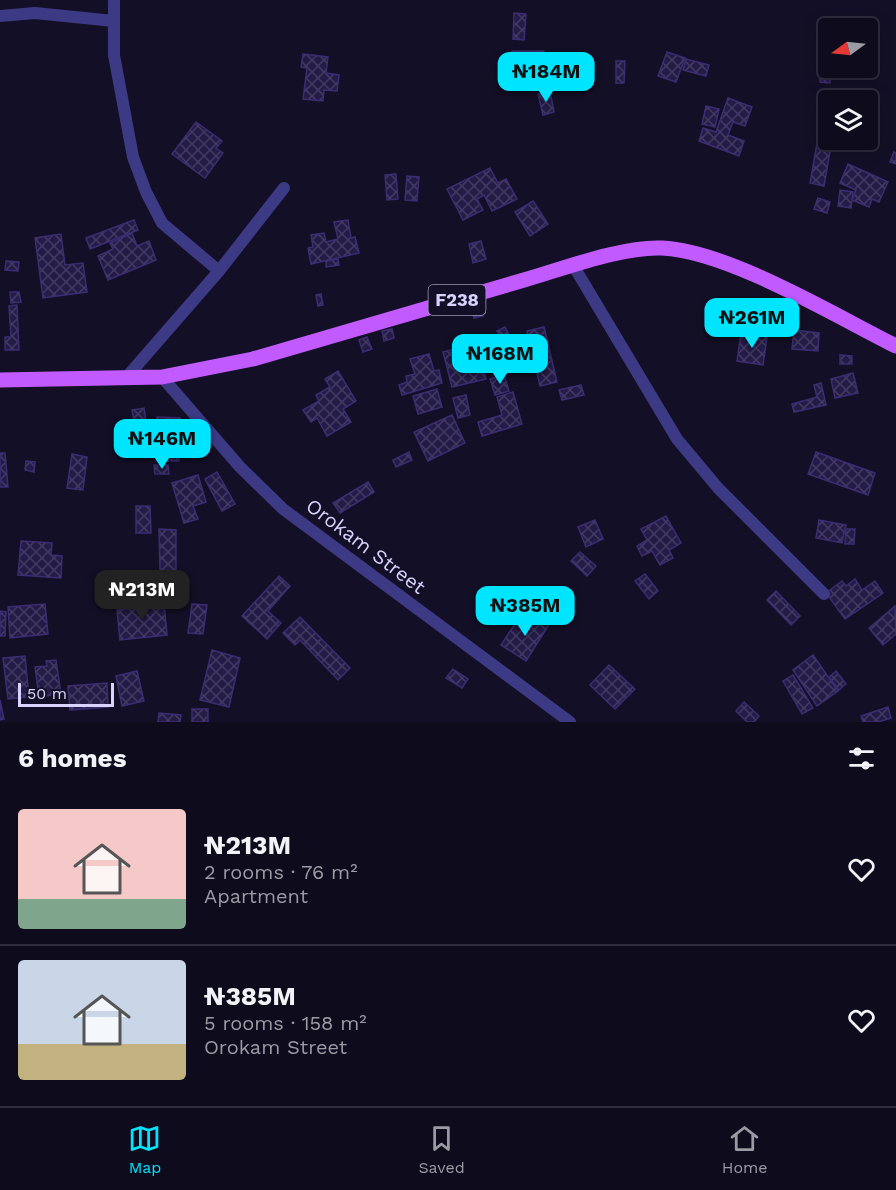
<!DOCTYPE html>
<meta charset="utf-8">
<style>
:root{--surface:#0e0b1c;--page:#1c1929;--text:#f1f3f6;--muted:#9b9ba3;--line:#2e2b3b;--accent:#00e5ff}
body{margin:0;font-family:"Work Sans",sans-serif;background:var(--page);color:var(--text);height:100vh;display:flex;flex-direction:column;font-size:22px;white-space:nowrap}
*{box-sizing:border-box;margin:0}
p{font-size:20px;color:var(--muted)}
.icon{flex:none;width:33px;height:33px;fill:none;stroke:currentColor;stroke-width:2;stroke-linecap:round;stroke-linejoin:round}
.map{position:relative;height:722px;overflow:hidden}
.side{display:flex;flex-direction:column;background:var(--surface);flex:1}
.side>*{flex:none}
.needle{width:39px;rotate:255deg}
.tools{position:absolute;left:818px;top:18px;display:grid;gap:12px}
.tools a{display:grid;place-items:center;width:60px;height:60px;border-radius:6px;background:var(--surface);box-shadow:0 3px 15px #0003,0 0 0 2px var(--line);font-size:30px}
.scale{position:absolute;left:18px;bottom:15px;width:96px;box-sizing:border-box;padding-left:6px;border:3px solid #d9d4ff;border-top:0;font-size:16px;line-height:21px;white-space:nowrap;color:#d9d4ff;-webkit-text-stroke:4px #130f26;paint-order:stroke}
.price{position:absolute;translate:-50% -51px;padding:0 14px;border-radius:12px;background:var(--accent);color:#111;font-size:20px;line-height:39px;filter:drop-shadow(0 2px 3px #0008)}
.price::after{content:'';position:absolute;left:50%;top:36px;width:18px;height:14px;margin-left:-9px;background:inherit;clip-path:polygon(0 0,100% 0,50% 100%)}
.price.on{background:#222;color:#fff}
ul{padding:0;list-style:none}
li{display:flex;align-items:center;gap:18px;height:150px;padding:0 18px}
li+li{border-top:2px solid var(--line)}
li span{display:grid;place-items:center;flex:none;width:168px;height:120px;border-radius:6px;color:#555}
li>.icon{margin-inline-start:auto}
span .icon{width:72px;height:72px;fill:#fffc;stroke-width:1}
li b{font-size:26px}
h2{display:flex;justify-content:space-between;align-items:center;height:72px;padding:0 18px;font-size:26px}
.dock{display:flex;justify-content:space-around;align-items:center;height:84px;border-top:2px solid var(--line);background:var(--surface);font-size:16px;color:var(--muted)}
.dock a{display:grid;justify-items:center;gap:3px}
.dock .on{color:var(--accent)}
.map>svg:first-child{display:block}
.building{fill:url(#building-cross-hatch);stroke:#3b2d73;stroke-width:1.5}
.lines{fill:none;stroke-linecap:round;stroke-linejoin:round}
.minor{stroke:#3d3a85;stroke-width:12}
.primary{stroke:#c25bff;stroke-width:15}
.labels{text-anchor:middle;stroke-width:4.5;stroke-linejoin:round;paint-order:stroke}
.shield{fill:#130f26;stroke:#9e99be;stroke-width:1.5}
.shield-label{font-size:18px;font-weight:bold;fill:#d9d4ff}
.street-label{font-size:20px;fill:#d9d4ff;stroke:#130f26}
</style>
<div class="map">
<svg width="896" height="722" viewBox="0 0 896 722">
<defs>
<pattern id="building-cross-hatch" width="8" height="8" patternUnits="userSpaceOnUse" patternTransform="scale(1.5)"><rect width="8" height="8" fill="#241b47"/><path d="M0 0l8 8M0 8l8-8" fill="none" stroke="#433b63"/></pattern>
</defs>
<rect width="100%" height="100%" fill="#130f26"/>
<g class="building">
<polygon points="514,13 526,14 524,40 513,39"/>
<rect x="512" y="51" width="32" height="14"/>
<polygon points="667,52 685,58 676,82 658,76"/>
<polygon points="303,54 328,57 326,73 339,75 337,91 324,90 323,101 303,99 307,68 301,67"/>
<polygon points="686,59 709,65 706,76 683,70"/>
<polygon points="616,61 625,61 624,83 616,83"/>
<polygon points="821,67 831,68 830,83 820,82"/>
<polygon points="550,91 554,112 543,115 538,94"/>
<polygon points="728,98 752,107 745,126 733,122 728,135 744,141 739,156 699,141 703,128 716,132"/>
<polygon points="706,106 719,109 715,127 702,124"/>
<polygon points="823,110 828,111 828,140 832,140 824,186 810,183"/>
<polygon points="196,122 222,141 216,148 223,153 205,178 172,154"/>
<polygon points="894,152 896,153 896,164 890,162"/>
<polygon points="848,164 888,182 879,202 872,199 869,207 852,200 856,190 840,183"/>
<polygon points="490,168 498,183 506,179 517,199 492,211 484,195 477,199 483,210 463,220 447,189"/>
<polygon points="396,174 398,199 387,200 385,175"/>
<polygon points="407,176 419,177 417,201 405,200"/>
<polygon points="840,190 853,192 851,208 838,206"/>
<polygon points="818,198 830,202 827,213 814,209"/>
<polygon points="533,201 548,224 530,236 515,212"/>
<polygon points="134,220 138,230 90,249 86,238"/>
<polygon points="348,220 351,238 355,237 359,253 311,264 308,248 313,247 311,235 324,233 326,242 338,239 334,222"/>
<polygon points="132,233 137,246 149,241 156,260 108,280 98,256 113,249 110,243"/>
<polygon points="61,234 65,265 83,263 87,292 43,298 35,238"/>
<polygon points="481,241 486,259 473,263 469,244"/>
<polygon points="338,259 339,265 326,267 326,261"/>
<polygon points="6,261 19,262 18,271 5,270"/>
<polygon points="10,292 19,292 21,302 11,303"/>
<polygon points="321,294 323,305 318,306 316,295"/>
<polygon points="17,305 19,350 5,350 5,337 11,337 9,306"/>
<polygon points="479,305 483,316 474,318 471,307"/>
<polygon points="505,327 509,335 502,339 497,331"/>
<polygon points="544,327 557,382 540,386 527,331"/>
<polygon points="392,329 394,338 384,341 382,331"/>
<polygon points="794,330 819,333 818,351 792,349"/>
<polygon points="741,333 767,337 763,365 737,361"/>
<polygon points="367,337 372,349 363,352 359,340"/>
<polygon points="477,343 486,379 452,387 443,352"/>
<polygon points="429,354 434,371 439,370 442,383 402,395 399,385 407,382 406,376 415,374 410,359"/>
<polygon points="840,355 852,356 852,364 840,364"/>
<polygon points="338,371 356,401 343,409 351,422 327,436 317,418 311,422 303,410 319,401 316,395 330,387 325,379"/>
<polygon points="853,373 858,393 835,398 831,379"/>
<polygon points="504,375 509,391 495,395 490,379"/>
<polygon points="821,383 826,405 794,412 792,404 817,397 814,385"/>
<polygon points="581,385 584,395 562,400 559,390"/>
<polygon points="437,389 442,407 418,414 413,396"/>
<polygon points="513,392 522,424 482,436 478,422 502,415 497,397"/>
<polygon points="466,395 470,415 458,418 453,398"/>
<polygon points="144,408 147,429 136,431 132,410"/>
<polygon points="452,415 465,443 428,461 414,432"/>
<polygon points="157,417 180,418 179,461 156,461"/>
<polygon points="409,452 412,460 396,467 393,460"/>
<polygon points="816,452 875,473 868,495 808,474"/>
<polygon points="0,453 5,453 8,487 0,487"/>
<polygon points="72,454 87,457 83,490 67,488"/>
<polygon points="26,461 35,462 34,472 25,470"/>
<polygon points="154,465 168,465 169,474 155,474"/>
<polygon points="217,472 235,504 222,511 205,479"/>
<polygon points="198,475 206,502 193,506 198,519 184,523 172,483"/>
<polygon points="368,482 374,492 340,513 333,503"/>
<polygon points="136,506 150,506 151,533 136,533"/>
<polygon points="666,516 681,543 669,550 673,558 660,565 652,551 642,556 637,546 647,540 641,529"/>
<polygon points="595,520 603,539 586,547 578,527"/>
<polygon points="819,520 846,525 842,543 816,538"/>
<polygon points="159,529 176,530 176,571 160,570"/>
<polygon points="846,529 855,529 854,544 845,544"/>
<polygon points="21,541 52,543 51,555 62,556 61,578 18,575"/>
<polygon points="580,552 596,566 587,576 571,561"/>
<polygon points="645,574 658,591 649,599 635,581"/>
<polygon points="279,576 290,586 268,611 281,623 267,639 242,616"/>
<polygon points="855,579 862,590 875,581 883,593 845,619 826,593 842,581 846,586"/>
<polygon points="776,591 800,616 791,625 767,600"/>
<polygon points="145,601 145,606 164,603 167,635 120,640 117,610 132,608 131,602"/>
<polygon points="45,604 48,634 10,638 8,607"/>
<polygon points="192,604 207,605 203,634 188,633"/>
<polygon points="895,606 896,634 883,645 869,628"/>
<polygon points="0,611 6,612 5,636 0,636"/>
<polygon points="538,615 550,623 526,661 501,645 520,616 532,624"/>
<polygon points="300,617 350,668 338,680 300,640 295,645 283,633"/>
<polygon points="212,650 240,658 229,707 200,700"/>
<polygon points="813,655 838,691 817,706 793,670"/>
<polygon points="25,656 29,697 8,699 3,658"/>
<polygon points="56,660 61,694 39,697 35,667 47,666 46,661"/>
<polygon points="609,665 635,689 615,709 590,685"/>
<polygon points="453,669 468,679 462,688 446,678"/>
<polygon points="137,671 144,701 122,706 116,676"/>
<polygon points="836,671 846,684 839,690 829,677"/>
<polygon points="793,675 813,708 802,714 783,681"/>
<polygon points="107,683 108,707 70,710 68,686"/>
<polygon points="0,700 4,719 0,720"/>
<polygon points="744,702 759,716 754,722 747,722 736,711"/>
<polygon points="888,707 891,718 878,722 863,722 861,716"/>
<rect x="192" y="709" width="16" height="13"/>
<polygon points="159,713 181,715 180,722 158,722"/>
</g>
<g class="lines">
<g class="minor">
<polyline points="114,0 114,55 133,157 146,192 162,223 219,271"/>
<polyline points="0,16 35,13 114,21"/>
<polyline points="573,265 677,439 718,488 824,594"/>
<polyline points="162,377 240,467 283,509 570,722"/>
<polyline points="125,379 219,271 284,188"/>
</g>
<path class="primary" d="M 0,380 L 162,377 L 253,359 C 344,333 434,306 524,280 C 563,269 622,246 662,248 C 728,251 834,315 896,346"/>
</g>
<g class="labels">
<rect class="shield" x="428.5" y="285" width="57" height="30" rx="4.5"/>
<g class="shield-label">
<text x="457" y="306">F238</text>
</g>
<g class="street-label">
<text transform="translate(366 546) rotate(37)" y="7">Orokam Street</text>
</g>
</g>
</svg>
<div class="tools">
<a><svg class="needle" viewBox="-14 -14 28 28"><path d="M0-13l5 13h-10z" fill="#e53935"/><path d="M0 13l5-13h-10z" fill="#9b9ba3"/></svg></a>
<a><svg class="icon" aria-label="layers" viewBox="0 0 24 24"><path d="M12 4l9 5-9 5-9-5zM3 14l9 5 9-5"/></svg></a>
</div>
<div class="scale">50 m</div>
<b class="price" style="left:546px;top:103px">₦184M</b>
<b class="price" style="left:752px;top:349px">₦261M</b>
<b class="price" style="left:500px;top:385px">₦168M</b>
<b class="price" style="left:162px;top:470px">₦146M</b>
<b class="price on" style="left:142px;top:621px">₦213M</b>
<b class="price" style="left:525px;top:637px">₦385M</b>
</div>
<section class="side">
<h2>6 homes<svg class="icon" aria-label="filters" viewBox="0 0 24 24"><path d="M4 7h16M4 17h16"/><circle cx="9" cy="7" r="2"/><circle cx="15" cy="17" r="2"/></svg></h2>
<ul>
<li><span style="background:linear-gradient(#f6c9c9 75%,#7fa58c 0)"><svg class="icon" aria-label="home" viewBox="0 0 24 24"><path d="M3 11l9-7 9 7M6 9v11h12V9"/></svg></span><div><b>₦213M</b><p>2 rooms · 76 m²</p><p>Apartment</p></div><svg class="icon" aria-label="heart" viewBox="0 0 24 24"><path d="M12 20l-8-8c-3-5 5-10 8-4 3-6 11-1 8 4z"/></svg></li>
<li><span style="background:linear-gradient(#c9d6e8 70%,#c2b280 0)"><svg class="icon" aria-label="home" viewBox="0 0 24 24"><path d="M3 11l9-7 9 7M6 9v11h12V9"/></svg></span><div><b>₦385M</b><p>5 rooms · 158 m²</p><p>Orokam Street</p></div><svg class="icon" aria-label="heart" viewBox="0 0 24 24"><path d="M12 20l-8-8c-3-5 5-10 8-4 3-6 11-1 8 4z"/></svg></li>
</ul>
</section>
<nav class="dock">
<a class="on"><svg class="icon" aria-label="map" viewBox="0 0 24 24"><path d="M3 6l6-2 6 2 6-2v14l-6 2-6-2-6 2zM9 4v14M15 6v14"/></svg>Map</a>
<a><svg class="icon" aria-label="saved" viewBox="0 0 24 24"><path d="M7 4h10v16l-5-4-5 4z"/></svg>Saved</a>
<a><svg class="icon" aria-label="home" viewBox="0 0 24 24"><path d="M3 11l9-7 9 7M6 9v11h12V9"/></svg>Home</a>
</nav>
